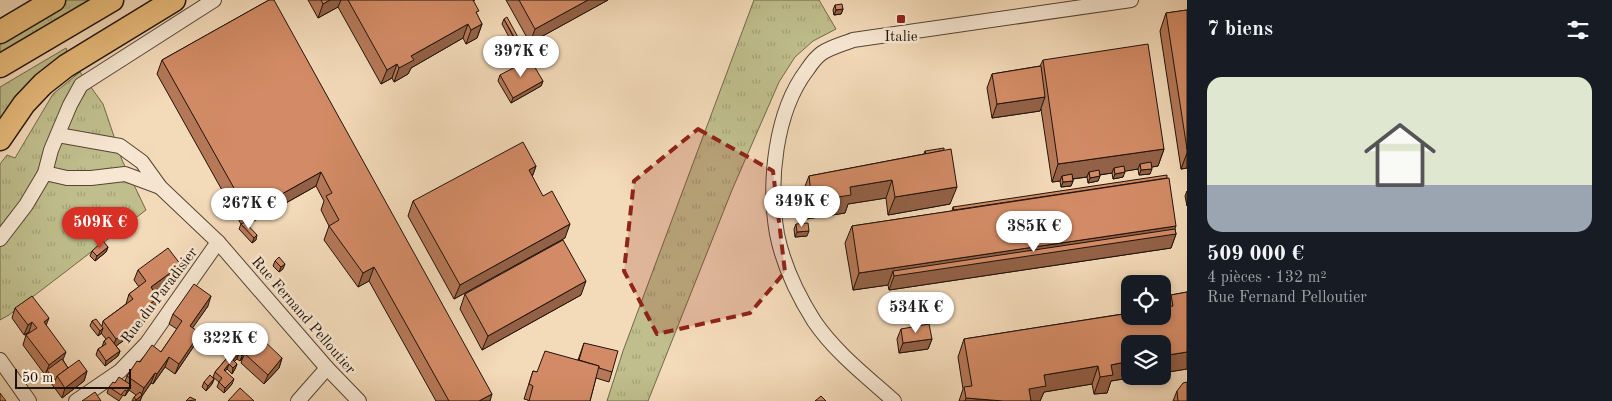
<!DOCTYPE html>
<html lang="fr">
<meta charset="utf-8">
<style>
:root{--surface:#171b24;--page:#20242c;--text:#f1f3f6;--muted:#9ea1a6;--line:#363941;--accent:#d93025}
body{margin:0;font-family:"Old Standard TT",serif;background:var(--page);color:var(--text);height:100vh;display:flex;flex-direction:column;font-size:19px;white-space:nowrap}
*{box-sizing:border-box;margin:0}
p{font-size:16px;color:var(--muted)}
.icon{flex:none;width:28px;height:28px;fill:none;stroke:currentColor;stroke-width:2;stroke-linecap:round;stroke-linejoin:round}
.map{position:relative;flex:1;overflow:hidden}
.side{display:flex;flex-direction:column;background:var(--surface);width:425px}
.side>*{flex:none}
.buttons{position:absolute;left:1121px;top:275px;display:grid;gap:10px}
.buttons a{display:grid;place-items:center;width:50px;height:50px;border-radius:10px;background:var(--surface);box-shadow:0 2px 8px #0003;font-size:25px}
.scale{position:absolute;left:15px;bottom:12px;width:116px;box-sizing:border-box;padding-left:5px;border:2px solid #211209;border-top:0;font-size:14px;line-height:18px;white-space:nowrap;color:#211209;-webkit-text-stroke:4px #f7e7d2;paint-order:stroke}
.price{position:absolute;translate:-50% -42px;padding:0 11px;border-radius:18px;background:#fff;color:#222;font-size:16px;line-height:32px;filter:drop-shadow(0 1px 2px #0008)}
.price::after{content:'';position:absolute;left:50%;top:30px;width:15px;height:11px;margin-left:-8px;background:inherit;clip-path:polygon(0 0,100% 0,50% 100%)}
.price.on{background:var(--accent);color:#fff}
ul{padding:0;list-style:none}
li{display:grid;align-content:center;gap:10px;height:265px;padding:0 20px}
li+li{border-top:1px solid var(--line)}
li span{display:grid;place-items:center;height:155px;border-radius:15px;color:#555}
li>.icon{margin-inline-start:auto}
span .icon{width:90px;height:90px;fill:#fffc;stroke-width:1}
li b{font-size:21px}
h2{display:flex;justify-content:space-between;align-items:center;height:60px;padding:0 20px;font-size:21px}
main{display:flex;flex:1;min-height:0}
.map>svg:first-child{display:block}
.grass{fill:url(#grass-tufts);stroke:#70684a}
.lines{fill:none;stroke-linecap:round;stroke-linejoin:round}
.minor-casing{stroke:#564435;stroke-width:16}
.primary-casing{stroke:#211209;stroke-width:25}
.minor{stroke:#f7e7d2;stroke-width:14}
.primary{stroke:#eabd7c;stroke-width:22}
.wall{fill:#b57858;stroke:#211209}
.shaded-wall{fill:#936147;stroke:#211209}
.building{fill:#d28b66;stroke:#211209}
.marked{fill:#8f2418;fill-opacity:0.2;stroke:#8f2418;stroke-width:4;stroke-dasharray:10 6;stroke-linejoin:round}
.poi-dot{fill:#8f2418;stroke:#f7e7d2;stroke-width:2}
.labels{text-anchor:middle;stroke-width:5;stroke-linejoin:round;paint-order:stroke}
.poi-label{font-size:15px;fill:#211209;stroke:#f7e7d2}
.street-label{font-size:15px;fill:#211209;stroke:#f7e7d2}
</style>
<main>
<div class="map">
<svg width="1187" height="401" viewBox="0 0 1187 401">
<defs>
<pattern id="grass-tufts" width="24" height="20" patternUnits="userSpaceOnUse" patternTransform="scale(1.25)"><rect width="24" height="20" fill="#bfbe8c"/><path d="M3 7l-1-3M5 7V3M7 7l1-3M15 17l-1-3M17 17v-4M19 17l1-3" fill="none" stroke="#a4a277"/></pattern>
</defs>
<rect width="100%" height="100%" fill="#f3dab9"/>
<filter id="stains"><feTurbulence type="fractalNoise" baseFrequency=".004" numOctaves="4"/><feColorMatrix values="0 0 0 0 .2 0 0 0 0 .09 0 0 0 0 .02 0 0 0 .5 -.17"/></filter>
<radialGradient id="worn" r=".72"><stop offset=".6" stop-color="#630" stop-opacity="0"/><stop offset="1" stop-color="#630" stop-opacity=".3"/></radialGradient>
<g class="grass">
<polygon points="66,0 92,0 0,56 0,38"/>
<polygon points="754,0 819,0 836,29 813,41 795,57 779,82 732,190 648,401 607,401 623,351"/>
<polygon points="66,48 68,54 0,130 0,87"/>
<polygon points="80,72 103,104 122,160 146,210 9,315 0,320 0,164 7,155 15,158 53,94"/>
</g>
<g class="lines">
<defs>
<g id="minor">
<polyline points="58,135 120,146 142,162 160,187 218,242 327,368 359,401"/>
<polyline points="45,173 67,178 91,178 125,174 160,187"/>
<polyline points="0,239 26,205 45,173 51,150 70,105 81,85 214,0"/>
<polyline points="0,360 29,401"/>
<polyline points="76,401 120,371 147,343 218,242"/>
<polyline points="298,401 327,368"/>
<path d="M 894,401 C 866,376 835,352 814,321 C 797,294 783,264 777,234 C 768,183 775,112 807,70 C 811,64 816,57 822,53 C 831,47 843,44 853,40 L 1131,0"/>
</g>
<g id="primary">
<polyline points="0,32 54,0"/>
<polyline points="0,66 112,0"/>
<polyline points="0,139 24,104 43,84 66,66 174,0"/>
</g>
</defs>
<use href="#minor" class="minor-casing"/>
<use href="#primary" class="primary-casing"/>
<use href="#minor" class="minor"/>
<use href="#primary" class="primary"/>
</g>
<g class="wall">
<polygon points="269,0 490,401 436,401 369,281 358,287 324,240 329,226 321,210 324,201 316,186 247,225 256,240 252,243 239,229 241,224 157,74 162,60"/>
<polygon points="308,0 475,0 473,1 477,15 482,24 477,38 466,44 463,38 411,68 408,74 394,82 392,78 381,84 338,7 318,18"/>
<polygon points="506,0 608,0 530,43"/>
<polygon points="835,5 843,9 841,14 834,15 833,10"/>
<polygon points="1187,10 1187,168 1181,169 1160,31 1166,13"/>
<polygon points="504,19 518,46 515,48 502,24"/>
<polygon points="1043,60 1164,149 1158,166 1151,167 1150,174 1139,175 1138,169 1124,171 1123,177 1113,179 1112,173 1100,175 1098,181 1088,183 1087,177 1073,179 1073,181 1071,186 1061,187 1060,181 1052,182 1041,109 1040,111 992,118 987,88 992,74 1040,66"/>
<polygon points="500,75 543,81 541,86 511,103 498,81"/>
<polygon points="925,151 950,204 888,215 886,198 848,204 845,213 806,219 802,194 809,176 924,154"/>
<polygon points="536,166 532,177 565,238 454,299 408,216 413,201"/>
<polygon points="1187,191 1187,206 1185,196"/>
<polygon points="953,207 1175,229 1176,234 1171,248 889,290 888,285 853,290 845,243 852,226 952,211"/>
<polygon points="796,224 807,236 795,237 794,229"/>
<polygon points="108,247 106,252 95,261 90,256 92,251"/>
<polygon points="275,261 283,269 279,272 273,266"/>
<polygon points="138,270 177,275 154,292 155,308 145,315 142,327 116,346 120,351 118,356 105,366 96,355 98,349 102,347 104,341 106,339 101,333 98,336 90,326 92,321 102,326 103,321 126,304 129,294 139,287 134,280"/>
<polygon points="1187,292 1187,369 1162,373 1130,376 1141,376 1111,381 1107,393 1094,394 1092,384 1044,392 1040,401 959,401 963,389 958,357 964,339 1167,307 1171,295"/>
<polygon points="465,294 581,295 482,350 460,309"/>
<polygon points="208,306 192,328 200,333 196,343 175,374 165,367 153,384 151,383 142,396 140,401 132,401 134,397 136,395 129,390 125,396 123,395 119,401 107,393 109,387 115,383 125,381 127,376 140,362 161,352 177,329 169,324 173,314"/>
<polygon points="15,308 46,326 63,360 68,368 87,371 84,381 62,398 23,345 26,335 29,333 29,332 24,335 12,318"/>
<polygon points="901,329 932,339 928,349 899,353 897,339"/>
<polygon points="236,340 244,344 242,347 244,348 251,346 282,358 279,368 264,384 241,363 243,357 240,361 237,359 234,361 237,364 235,369 232,374 227,369 225,371 232,384 224,393 217,387 219,382 213,377 215,372 226,359 228,356 237,346 235,345"/>
<polygon points="584,343 612,372 609,382 596,378 590,401 528,401 528,400 524,399 533,371 537,372 578,360"/>
<polygon points="214,379 212,384 206,391 202,387 204,382"/>
<polygon points="1177,391 1187,401 1173,401"/>
</g>
<g class="shaded-wall">
<polygon points="330,0 341,0 338,7 318,18 323,4"/>
<polygon points="588,0 608,0 530,43 535,29"/>
<polygon points="843,9 841,14 834,15 836,10"/>
<polygon points="468,24 463,38 411,68 408,74 394,82 399,68 411,56"/>
<polygon points="482,24 477,38 466,44 471,30"/>
<polygon points="520,41 518,46 515,48 517,42"/>
<polygon points="397,64 392,78 381,84 387,70"/>
<polygon points="543,81 541,86 511,103 513,98"/>
<polygon points="1045,97 1040,111 992,118 997,104"/>
<polygon points="1164,149 1158,166 1141,169 1140,164 1138,169 1115,173 1114,168 1112,173 1090,176 1089,172 1087,177 1063,180 1062,176 1060,181 1052,182 1058,164"/>
<polygon points="1187,153 1187,168 1181,169"/>
<polygon points="536,166 531,180 529,170"/>
<polygon points="1152,169 1150,174 1139,175 1141,170"/>
<polygon points="321,172 316,186 243,227 248,213"/>
<polygon points="1125,172 1123,177 1113,179 1115,174"/>
<polygon points="1100,176 1098,181 1088,183 1090,178"/>
<polygon points="892,180 886,198 848,204 845,213 806,219 812,201 850,187"/>
<polygon points="1073,181 1071,186 1061,187 1063,182"/>
<polygon points="957,187 950,204 888,215 895,197"/>
<polygon points="570,224 565,238 454,299 460,285"/>
<polygon points="1176,226 1173,234 1176,234 1171,248 889,290 894,276 893,271 888,285 853,290 859,273"/>
<polygon points="809,231 807,236 795,237 797,232"/>
<polygon points="257,235 256,240 252,243 254,238"/>
<polygon points="108,247 106,252 95,261 97,256"/>
<polygon points="285,264 283,269 279,272 281,267"/>
<polygon points="181,265 177,275 147,297 151,287"/>
<polygon points="374,267 369,281 358,287 363,273"/>
<polygon points="586,281 581,295 482,350 488,336"/>
<polygon points="211,296 208,306 187,336 190,326"/>
<polygon points="158,298 155,308 138,320 141,310"/>
<polygon points="146,317 142,327 112,349 116,339"/>
<polygon points="49,318 45,328 44,322"/>
<polygon points="32,322 29,332 24,335 28,325"/>
<polygon points="103,328 101,334 98,336 100,331"/>
<polygon points="200,333 196,343 175,374 179,364"/>
<polygon points="932,339 928,349 899,353 903,343"/>
<polygon points="251,346 245,354 243,357 240,361 242,356"/>
<polygon points="120,351 118,356 105,366 106,361"/>
<polygon points="66,352 62,362 47,370 45,375 49,365"/>
<polygon points="1187,352 1187,369 1162,373 1162,356"/>
<polygon points="239,353 237,359 231,365 233,360"/>
<polygon points="169,357 165,367 153,384 157,374"/>
<polygon points="282,358 279,368 264,384 268,375"/>
<polygon points="1130,361 1130,376 1141,376 1111,381 1107,393 1094,394 1100,377 1111,365"/>
<polygon points="229,364 227,369 222,375 224,370"/>
<polygon points="237,364 235,369 232,374 233,368"/>
<polygon points="1098,366 1092,384 1044,392 1040,401 1024,401 1029,389 1044,375"/>
<polygon points="87,371 84,381 62,398 65,388"/>
<polygon points="155,373 151,383 142,396 140,401 136,401 136,400 141,396 144,388"/>
<polygon points="214,379 212,384 206,391 208,386"/>
<polygon points="234,379 232,384 224,393 225,388"/>
<polygon points="131,385 129,390 125,396 127,391"/>
<polygon points="492,394 490,401 479,401"/>
<polygon points="966,398 1003,401 965,401"/>
</g>
<g class="building">
<polygon points="269,0 274,0 492,394 479,401 449,401 374,267 363,273 329,226 339,220 326,196 332,193 321,172 248,213 162,60"/>
<polygon points="321,0 330,0 323,4"/>
<polygon points="348,0 473,0 479,11 476,12 482,24 471,30 468,24 411,56 414,60 399,68 397,64 387,70"/>
<polygon points="519,0 588,0 535,29"/>
<polygon points="842,4 843,9 836,10 835,5"/>
<polygon points="1187,10 1187,149 1166,13"/>
<polygon points="507,17 520,41 517,42 504,19"/>
<polygon points="1148,44 1164,149 1058,164 1043,60"/>
<polygon points="530,59 543,81 513,98 500,75"/>
<polygon points="1041,66 1045,97 997,104 992,74"/>
<polygon points="523,142 536,166 529,170 543,196 552,191 570,224 460,285 413,201"/>
<polygon points="944,148 944,150 926,154 925,151"/>
<polygon points="951,149 957,187 895,197 892,180 850,187 851,195 812,201 809,176"/>
<polygon points="1151,162 1152,169 1141,170 1140,164"/>
<polygon points="1124,166 1125,172 1115,174 1114,168"/>
<polygon points="1099,170 1100,176 1090,178 1089,172"/>
<polygon points="1072,174 1073,181 1063,182 1062,176"/>
<polygon points="1167,175 1167,178 954,210 953,207"/>
<polygon points="1169,178 1176,226 859,273 852,226"/>
<polygon points="245,222 257,235 254,238 241,224"/>
<polygon points="808,223 809,231 797,232 796,224"/>
<polygon points="1175,229 1176,234 894,276 893,271"/>
<polygon points="563,240 586,281 488,336 465,294"/>
<polygon points="103,241 108,247 97,256 92,251"/>
<polygon points="168,248 181,265 151,287 158,298 141,310 146,317 116,339 103,321 133,299 129,294 146,281 138,270"/>
<polygon points="279,257 285,264 281,267 275,261"/>
<polygon points="194,284 211,296 190,326 200,333 179,364 169,357 157,374 155,373 144,388 127,376 137,361 140,362 152,345 161,352 182,321 173,314"/>
<polygon points="1187,292 1187,352 1162,356 1162,344 1130,344 1130,361 1111,365 1113,375 1100,377 1098,366 1044,375 1046,386 1029,389 1031,401 1003,401 966,398 964,387 972,386 964,339 1130,313 1130,316 1162,316 1162,308 1173,306 1171,295"/>
<polygon points="32,296 49,318 44,322 66,352 49,365 26,335 37,328 32,322 28,325 15,308"/>
<polygon points="96,319 103,328 100,331 92,321"/>
<polygon points="929,324 932,339 903,343 901,329"/>
<polygon points="239,335 246,339 242,344 236,340"/>
<polygon points="109,337 120,351 106,361 98,349 106,344 104,341"/>
<polygon points="260,337 282,358 268,375 245,354"/>
<polygon points="248,343 251,346 242,356 239,353 233,360 237,364 233,368 229,364 224,370 234,379 225,388 219,382 222,378 215,372 227,358 231,362 232,360 228,356 239,344 244,348"/>
<polygon points="584,343 618,351 612,372 599,368 599,366 579,360"/>
<polygon points="545,351 599,366 590,401 529,401 533,386 529,384 533,371 537,372"/>
<polygon points="62,359 68,368 57,376 55,381 47,370"/>
<polygon points="79,360 87,371 65,388 57,376"/>
<polygon points="210,375 214,379 208,386 204,382"/>
<polygon points="119,377 131,385 127,391 125,390 121,395 109,387 113,382 115,383"/>
<polygon points="1187,382 1187,401 1178,401 1177,391 1183,383"/>
<polygon points="240,388 254,401 228,401"/>
<polygon points="95,392 101,401 82,401"/>
<polygon points="140,392 142,395 136,400 134,397"/>
<polygon points="0,393 6,401 0,401"/>
<polygon points="821,396 826,401 815,401"/>
<polygon points="190,397 196,400 186,401"/>
</g>
<path class="marked" d="M 698,129 L 773,171 L 785,272 L 750,313 L 657,334 L 624,271 L 634,181 Z"/>
<rect class="poi-dot" x="896" y="14" width="10" height="10" rx="2.5"/>
<g class="labels">
<g class="poi-label">
<text x="901" y="41">Italie</text>
</g>
<g class="street-label">
<text transform="translate(159 295) rotate(-53)" y="5">Rue du Paradisier</text>
<text transform="translate(304 315) rotate(49)" y="5">Rue Fernand Pelloutier</text>
</g>
</g>
<rect width="100%" height="100%" filter="url(#stains)"/>
<rect width="100%" height="100%" fill="url(#worn)"/>
</svg>
<div class="buttons">
<a><svg class="icon" aria-label="locate" viewBox="0 0 24 24"><circle cx="12" cy="12" r="6"/><path d="M12 2v4M12 18v4M2 12h4M18 12h4"/></svg></a>
<a><svg class="icon" aria-label="layers" viewBox="0 0 24 24"><path d="M12 4l9 5-9 5-9-5zM3 14l9 5 9-5"/></svg></a>
</div>
<div class="scale">50 m</div>
<b class="price" style="left:521px;top:78px">397K €</b>
<b class="price" style="left:802px;top:228px">349K €</b>
<b class="price" style="left:249px;top:230px">267K €</b>
<b class="price on" style="left:100px;top:249px">509K €</b>
<b class="price" style="left:1034px;top:253px">385K €</b>
<b class="price" style="left:916px;top:334px">534K €</b>
<b class="price" style="left:230px;top:365px">322K €</b>
</div>
<section class="side">
<h2>7 biens<svg class="icon" aria-label="filters" viewBox="0 0 24 24"><path d="M4 7h16M4 17h16"/><circle cx="9" cy="7" r="2"/><circle cx="15" cy="17" r="2"/></svg></h2>
<ul>
<li><span style="background:linear-gradient(#dfe7d0 70%,#9aa5b1 0)"><svg class="icon" aria-label="home" viewBox="0 0 24 24"><path d="M3 11l9-7 9 7M6 9v11h12V9"/></svg></span><div><b>509 000 €</b><p>4 pièces · 132 m²</p><p>Rue Fernand Pelloutier</p></div></li>
</ul>
</section>
</main>
